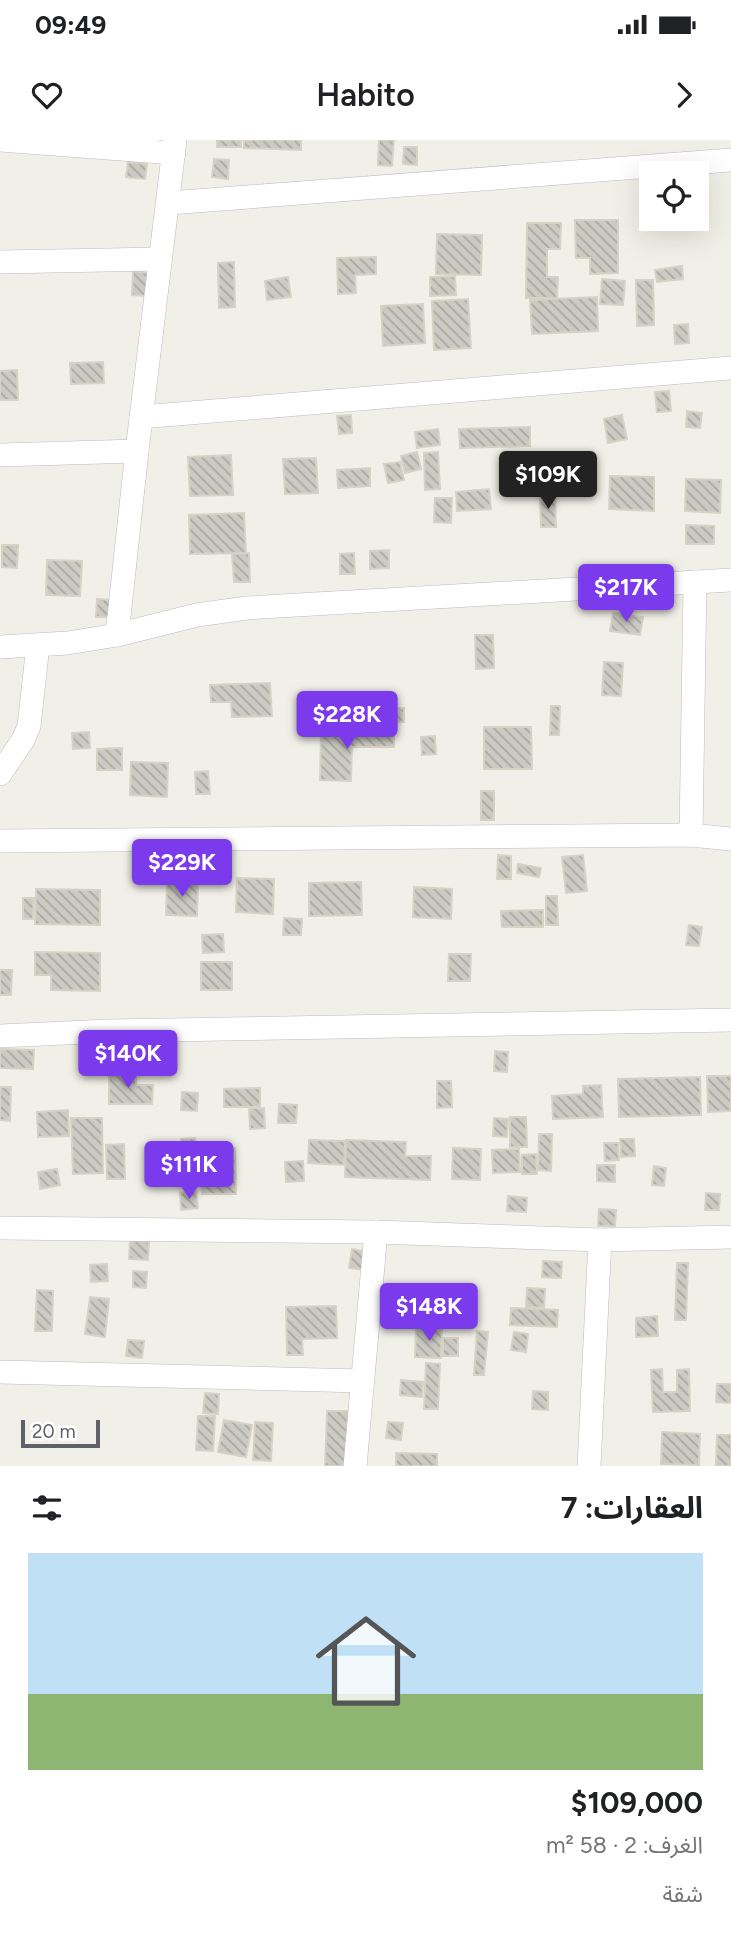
<!DOCTYPE html>
<html lang="ar">
<meta charset="utf-8">
<style>
:root{--surface:#fff;--page:#f6f6f6;--text:#202124;--muted:#757577;--line:#e0e0e0;--accent:#7c3aed}
body{margin:0;font-family:Figtree,"Noto Sans Arabic",sans-serif;background:var(--page);color:var(--text);direction:rtl;height:100vh;display:flex;flex-direction:column;font-size:26px;white-space:nowrap}
*{box-sizing:border-box;margin:0}
p{font-size:23px;color:var(--muted)}
.icon{flex:none;width:38px;height:38px;fill:none;stroke:currentColor;stroke-width:2;stroke-linecap:round;stroke-linejoin:round}
.map{position:relative;height:1326px;overflow:hidden;direction:ltr}
.side{display:flex;flex-direction:column;background:var(--surface);flex:1}
.side>*{flex:none}
.buttons{position:absolute;left:639px;top:21px;display:grid;gap:14px}
.buttons a{display:grid;place-items:center;width:70px;height:70px;border-radius:0px;background:var(--surface);box-shadow:0 7px 28px #0002;font-size:35px}
.scale{position:absolute;left:21px;bottom:18px;width:79px;box-sizing:border-box;padding-left:7px;border:4px solid #5f6168;border-top:0;font-size:19px;line-height:24px;white-space:nowrap;color:#5f6168;-webkit-text-stroke:5px #fff;paint-order:stroke}
.price{position:absolute;translate:-50% -60px;padding:0 16px;border-radius:7px;background:var(--accent);color:#fff;font-size:23px;line-height:46px;filter:drop-shadow(0 2px 4px #0008)}
.price::after{content:'';position:absolute;left:50%;top:42px;width:21px;height:16px;margin-left:-10px;background:inherit;clip-path:polygon(0 0,100% 0,50% 100%)}
.price.on{background:#222;color:#fff}
ul{padding:0;list-style:none}
li{display:grid;align-content:center;gap:14px;height:371px;padding:0 28px}
li+li{border-top:2px solid var(--line)}
li span{display:grid;place-items:center;height:217px;border-radius:0px;color:#555}
li>.icon{margin-inline-start:auto}
span .icon{width:126px;height:126px;fill:#fffc;stroke-width:1}
li b{font-size:30px}
h2{display:flex;justify-content:space-between;align-items:center;height:84px;padding:0 28px;font-size:30px}
.status{display:flex;justify-content:space-between;align-items:center;height:49px;padding:0 35px;background:var(--surface);direction:ltr}
.status svg{height:19px;fill:currentColor}
header{display:flex;justify-content:space-between;align-items:center;height:91px;padding:0 28px;background:var(--surface);font-size:32px;font-weight:600}
.map>svg:first-child{display:block}
.building{fill:url(#building-back-hatch);stroke:#d6d3c5;stroke-width:2}
.lines{fill:none;stroke-linecap:round;stroke-linejoin:round}
.minor-casing{stroke:#babbc1;stroke-width:24}
.minor{stroke:#fff;stroke-width:23}
</style>
<div class="status"><b>09:49</b><svg viewBox="0 0 49 12"><path d="M0 12V9h3v3zM5 12V6h3v6zM10 12V3h3v9zM15 12V0h3v12zM26 1h20v11H26zM47 4h2v5h-2z"/></svg></div>
<header><svg class="icon" aria-label="forward" viewBox="0 0 24 24"><path d="M9 5l7 7-7 7"/></svg>Habito<svg class="icon" aria-label="heart" viewBox="0 0 24 24"><path d="M12 20l-8-8c-3-5 5-10 8-4 3-6 11-1 8 4z"/></svg></header>
<div class="map">
<svg width="731" height="1326" viewBox="0 0 731 1326">
<defs>
<pattern id="building-back-hatch" width="6" height="6" patternUnits="userSpaceOnUse" patternTransform="scale(1.75)"><rect width="6" height="6" fill="#cccbc3"/><path d="M-1 5l2 2M0 0l6 6M5-1l2 2" fill="none" stroke="#a9a8a2"/></pattern>
</defs>
<rect width="100%" height="100%" fill="#f1f0e8"/>
<g class="building">
<rect x="217" y="0" width="24" height="7"/>
<polygon points="244,0 301,0 301,10 244,8"/>
<polygon points="379,0 394,0 392,26 378,25"/>
<polygon points="404,7 417,7 417,25 403,24"/>
<polygon points="214,19 229,20 228,39 212,37"/>
<polygon points="128,22 147,24 145,39 126,37"/>
<polygon points="575,80 618,80 618,133 590,134 590,118 576,118"/>
<polygon points="527,83 561,83 560,109 547,109 547,137 558,137 557,158 526,158"/>
<polygon points="437,94 482,95 481,135 436,134"/>
<polygon points="376,117 376,134 355,135 356,153 338,154 337,118"/>
<polygon points="234,122 235,167 219,168 218,123"/>
<polygon points="682,126 683,139 657,142 655,130"/>
<polygon points="133,131 148,133 146,156 132,155"/>
<polygon points="455,136 456,155 430,156 430,137"/>
<polygon points="288,137 291,157 267,160 265,141"/>
<polygon points="602,139 625,141 623,165 600,164"/>
<polygon points="636,140 653,140 654,185 637,186"/>
<polygon points="597,157 598,191 532,194 530,160"/>
<polygon points="468,159 471,208 434,210 432,161"/>
<polygon points="423,164 425,203 383,206 381,166"/>
<polygon points="688,184 689,203 675,204 674,185"/>
<polygon points="103,222 104,243 71,244 70,223"/>
<polygon points="17,230 18,260 0,260 0,231"/>
<polygon points="669,251 671,271 657,272 655,252"/>
<polygon points="687,271 702,273 700,288 686,287"/>
<polygon points="351,275 352,293 339,294 337,276"/>
<polygon points="622,275 627,299 608,303 604,279"/>
<polygon points="530,287 530,306 460,308 459,289"/>
<polygon points="438,289 440,305 417,308 415,292"/>
<polygon points="417,312 421,329 405,333 401,316"/>
<polygon points="438,312 440,349 425,350 424,313"/>
<polygon points="231,315 233,355 190,356 188,317"/>
<polygon points="316,318 318,353 285,354 283,319"/>
<polygon points="400,322 404,340 388,343 384,324"/>
<polygon points="370,328 370,346 338,348 337,330"/>
<polygon points="548,334 550,347 534,349 532,335"/>
<polygon points="610,336 654,337 654,371 609,369"/>
<polygon points="686,339 721,340 720,373 685,371"/>
<polygon points="489,349 491,369 457,371 456,352"/>
<polygon points="540,355 555,355 556,387 541,387"/>
<polygon points="435,358 452,358 451,383 434,382"/>
<polygon points="244,373 246,413 190,414 189,375"/>
<polygon points="686,385 714,386 714,404 686,404"/>
<polygon points="2,405 18,405 17,428 2,427"/>
<polygon points="389,410 389,428 370,429 370,411"/>
<polygon points="249,413 250,442 234,442 232,414"/>
<polygon points="354,413 355,434 340,434 340,414"/>
<polygon points="47,420 82,421 80,456 46,455"/>
<polygon points="97,459 112,460 111,477 96,477"/>
<polygon points="613,473 643,477 640,495 610,491"/>
<polygon points="475,495 493,495 494,528 476,529"/>
<polygon points="604,522 623,523 621,556 602,555"/>
<polygon points="270,543 272,576 232,577 231,562 211,562 210,545"/>
<polygon points="551,566 560,566 559,595 550,595"/>
<polygon points="404,568 404,582 364,584 363,569"/>
<polygon points="484,587 531,587 532,629 484,629"/>
<polygon points="321,591 394,592 394,607 352,607 351,641 320,640"/>
<polygon points="89,592 90,608 73,609 72,593"/>
<polygon points="435,596 436,614 422,615 421,597"/>
<polygon points="122,608 122,630 97,630 97,609"/>
<polygon points="131,622 168,623 167,657 130,655"/>
<polygon points="208,631 210,654 196,654 195,632"/>
<rect x="481" y="651" width="13" height="29"/>
<polygon points="206,714 223,714 222,733 206,733"/>
<polygon points="498,715 511,716 511,739 497,739"/>
<polygon points="583,715 587,751 566,753 562,717"/>
<polygon points="518,724 541,728 539,737 517,733"/>
<polygon points="237,738 274,739 273,774 236,772"/>
<polygon points="167,741 198,743 197,776 166,775"/>
<polygon points="361,742 362,775 309,776 309,743"/>
<polygon points="414,747 452,749 451,779 413,777"/>
<polygon points="36,749 100,750 100,785 35,784"/>
<polygon points="546,756 557,756 558,785 546,785"/>
<polygon points="23,758 34,758 33,779 23,779"/>
<polygon points="543,770 543,787 502,787 501,771"/>
<polygon points="284,778 302,779 301,795 283,795"/>
<polygon points="689,785 702,787 699,806 686,805"/>
<polygon points="223,794 224,812 203,813 202,795"/>
<polygon points="35,812 100,813 100,851 51,850 51,835 35,835"/>
<polygon points="449,814 471,814 470,841 448,841"/>
<rect x="201" y="822" width="31" height="28"/>
<polygon points="0,830 12,830 11,855 0,855"/>
<polygon points="0,909 34,910 33,929 0,928"/>
<polygon points="495,911 508,912 507,932 494,931"/>
<polygon points="109,931 136,932 136,945 153,945 152,964 109,964"/>
<polygon points="707,936 731,936 731,971 708,972"/>
<polygon points="700,937 701,975 619,977 618,939"/>
<polygon points="437,941 451,941 452,967 437,968"/>
<polygon points="601,945 603,977 553,979 552,956 583,954 583,946"/>
<polygon points="0,947 11,947 10,981 0,980"/>
<polygon points="260,948 260,967 224,967 224,949"/>
<polygon points="182,952 198,953 197,971 181,970"/>
<polygon points="279,964 297,965 296,983 278,983"/>
<polygon points="249,968 264,968 265,988 250,989"/>
<polygon points="68,970 69,996 38,997 37,972"/>
<polygon points="510,977 526,977 527,1007 510,1007"/>
<polygon points="71,978 102,978 103,1033 73,1034"/>
<polygon points="494,978 508,979 507,997 493,996"/>
<polygon points="539,994 552,994 551,1031 538,1030"/>
<polygon points="195,998 198,1016 183,1017 181,999"/>
<polygon points="620,999 634,999 635,1016 621,1017"/>
<polygon points="309,1000 345,1001 344,1025 308,1023"/>
<polygon points="346,1000 406,1002 405,1016 431,1016 430,1040 345,1037"/>
<polygon points="604,1003 618,1003 619,1020 605,1021"/>
<polygon points="124,1004 125,1039 107,1039 106,1005"/>
<polygon points="235,1008 236,1054 202,1054 200,1010"/>
<polygon points="453,1008 481,1009 480,1040 452,1039"/>
<polygon points="519,1009 520,1032 493,1033 492,1010"/>
<polygon points="536,1014 537,1034 522,1034 522,1015"/>
<polygon points="303,1021 304,1041 286,1042 285,1022"/>
<polygon points="597,1025 615,1025 615,1042 597,1041"/>
<polygon points="654,1026 666,1028 664,1046 652,1045"/>
<polygon points="57,1029 60,1045 40,1049 38,1032"/>
<polygon points="196,1051 198,1068 181,1070 180,1053"/>
<polygon points="706,1053 720,1054 719,1070 705,1070"/>
<polygon points="508,1056 527,1058 526,1072 507,1071"/>
<polygon points="599,1069 616,1070 615,1086 598,1086"/>
<polygon points="130,1100 149,1102 148,1120 129,1119"/>
<polygon points="352,1109 367,1112 364,1130 349,1128"/>
<polygon points="543,1121 562,1122 561,1138 542,1137"/>
<polygon points="677,1123 688,1123 686,1180 675,1180"/>
<polygon points="107,1124 108,1141 91,1142 90,1125"/>
<polygon points="133,1131 147,1132 146,1148 133,1147"/>
<polygon points="527,1148 545,1149 544,1168 526,1167"/>
<polygon points="37,1150 53,1151 52,1191 35,1191"/>
<polygon points="90,1157 109,1159 105,1197 85,1194"/>
<polygon points="336,1166 337,1198 302,1199 303,1215 287,1215 286,1167"/>
<polygon points="511,1168 558,1170 557,1187 510,1185"/>
<polygon points="657,1176 658,1196 636,1197 636,1178"/>
<polygon points="416,1188 442,1188 441,1218 415,1217"/>
<polygon points="477,1191 488,1192 484,1235 474,1235"/>
<polygon points="514,1192 528,1194 526,1212 511,1210"/>
<rect x="443" y="1198" width="15" height="18"/>
<polygon points="128,1200 144,1201 142,1218 126,1216"/>
<polygon points="426,1223 440,1224 438,1269 424,1269"/>
<polygon points="662,1229 663,1252 677,1252 677,1230 689,1229 690,1271 653,1272 651,1230"/>
<polygon points="401,1240 423,1242 422,1257 400,1255"/>
<polygon points="717,1244 731,1244 731,1263 716,1262"/>
<polygon points="533,1251 548,1252 548,1270 532,1269"/>
<polygon points="205,1253 219,1254 218,1274 203,1273"/>
<polygon points="327,1271 348,1271 346,1326 325,1326"/>
<polygon points="198,1276 215,1276 213,1311 196,1310"/>
<polygon points="224,1280 252,1285 246,1317 218,1312"/>
<polygon points="255,1282 273,1283 271,1321 253,1320"/>
<polygon points="388,1282 403,1283 401,1300 386,1298"/>
<polygon points="662,1292 700,1294 699,1325 661,1324"/>
<polygon points="717,1295 731,1295 731,1326 716,1326"/>
<polygon points="396,1313 437,1314 437,1326 396,1326"/>
</g>
<g class="lines">
<defs>
<g id="minor">
<polyline points="0,0 174,13"/>
<polyline points="169,63 731,20"/>
<polyline points="0,122 160,119"/>
<polyline points="141,277 731,228"/>
<polyline points="0,315 137,311"/>
<polyline points="117,495 137,311 175,0"/>
<polyline points="0,507 68,503 117,495 197,475 247,468 731,440"/>
<polyline points="0,634 23,600 29,586 38,505"/>
<polyline points="691,695 695,442"/>
<polyline points="0,701 691,695 731,699"/>
<polyline points="0,896 108,891 731,880"/>
<polyline points="0,1088 376,1092 600,1100 731,1097"/>
<polyline points="0,1232 362,1241"/>
<polyline points="355,1326 376,1092"/>
<polyline points="589,1326 600,1100"/>
</g>
</defs>
<use href="#minor" class="minor-casing"/>
<use href="#minor" class="minor"/>
</g>
</svg>
<div class="buttons">
<a><svg class="icon" aria-label="locate" viewBox="0 0 24 24"><circle cx="12" cy="12" r="6"/><path d="M12 2v4M12 18v4M2 12h4M18 12h4"/></svg></a>
</div>
<div class="scale">20 m</div>
<b class="price on" style="left:548px;top:371px">$109K</b>
<b class="price" style="left:626px;top:484px">$217K</b>
<b class="price" style="left:347px;top:611px">$228K</b>
<b class="price" style="left:182px;top:759px">$229K</b>
<b class="price" style="left:128px;top:950px">$140K</b>
<b class="price" style="left:189px;top:1061px">$111K</b>
<b class="price" style="left:429px;top:1203px">$148K</b>
</div>
<section class="side">
<h2>العقارات: 7<svg class="icon" aria-label="filters" viewBox="0 0 24 24"><path d="M4 7h16M4 17h16"/><circle cx="9" cy="7" r="2"/><circle cx="15" cy="17" r="2"/></svg></h2>
<ul>
<li><span style="background:linear-gradient(#bfe0f5 65%,#8fb573 0)"><svg class="icon" aria-label="home" viewBox="0 0 24 24"><path d="M3 11l9-7 9 7M6 9v11h12V9"/></svg></span><div><b>$109,000</b><p>الغرف: 2 · 58 m²</p><p>شقة</p></div></li>
</ul>
</section>
